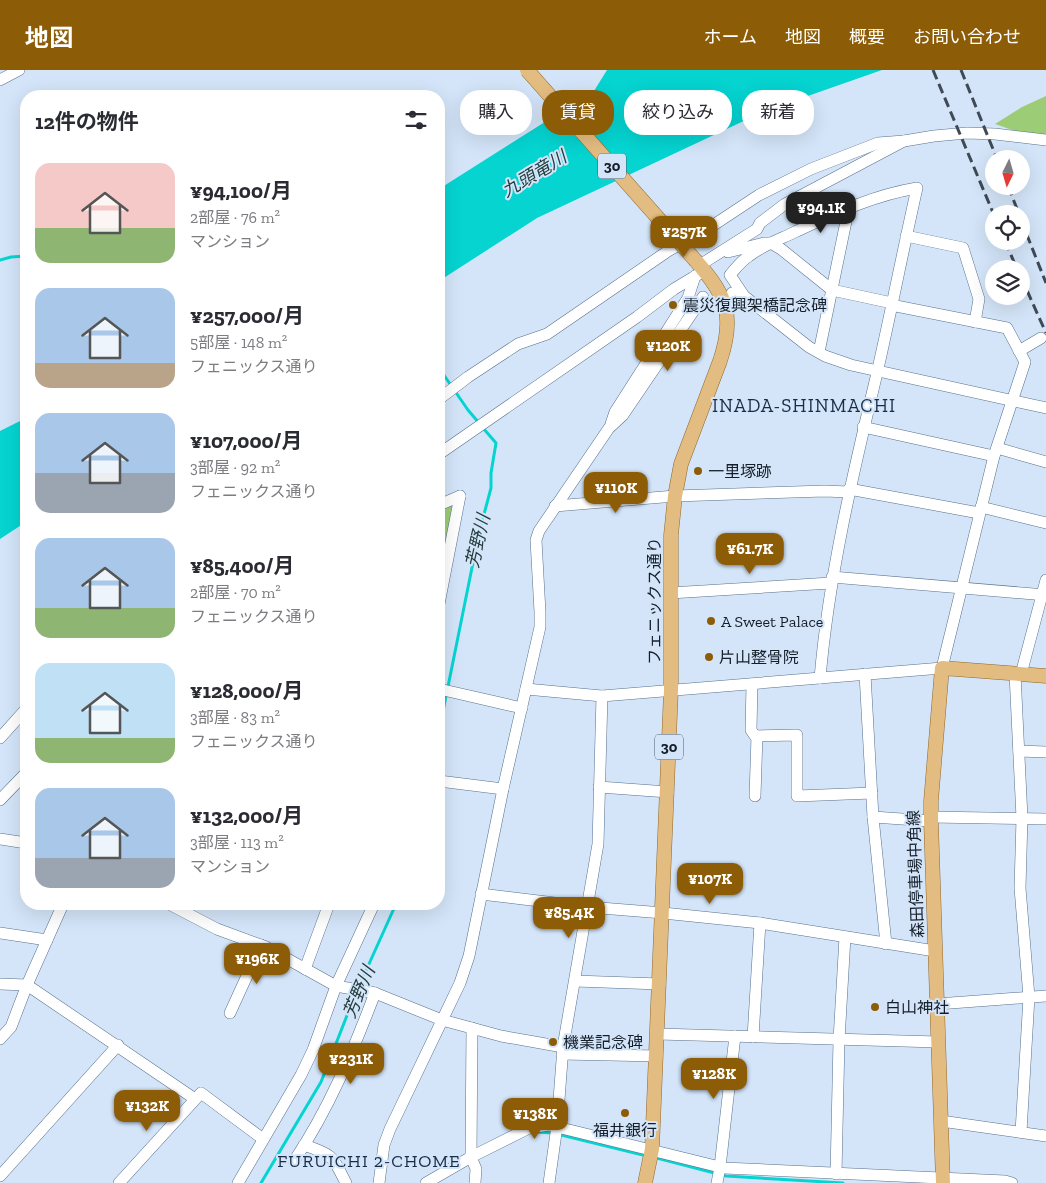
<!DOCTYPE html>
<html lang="ja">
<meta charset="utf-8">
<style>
:root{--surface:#fff;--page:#f2f2f3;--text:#2b2b33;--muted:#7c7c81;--accent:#8d5c06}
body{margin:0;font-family:"Zilla Slab","Noto Sans JP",serif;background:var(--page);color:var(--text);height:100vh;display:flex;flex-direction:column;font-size:19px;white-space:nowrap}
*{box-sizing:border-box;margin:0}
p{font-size:16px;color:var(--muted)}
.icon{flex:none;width:28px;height:28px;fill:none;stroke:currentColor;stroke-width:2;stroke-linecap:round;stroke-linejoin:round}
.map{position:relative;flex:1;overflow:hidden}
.drawer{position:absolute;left:20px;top:20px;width:425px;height:820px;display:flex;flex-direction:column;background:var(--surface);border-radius:20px;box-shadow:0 5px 20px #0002}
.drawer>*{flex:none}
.guide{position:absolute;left:460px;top:20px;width:475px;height:45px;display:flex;gap:10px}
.needle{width:32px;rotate:185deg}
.tools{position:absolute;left:985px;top:80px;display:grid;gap:10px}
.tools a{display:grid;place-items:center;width:45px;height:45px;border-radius:50%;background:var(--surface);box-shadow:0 5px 20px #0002;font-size:25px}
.price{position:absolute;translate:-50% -42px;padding:0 11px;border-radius:10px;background:var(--accent);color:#fff;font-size:16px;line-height:32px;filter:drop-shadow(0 1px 2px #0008)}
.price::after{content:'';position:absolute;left:50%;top:30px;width:15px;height:11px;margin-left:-8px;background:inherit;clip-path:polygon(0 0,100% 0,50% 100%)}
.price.selected{background:#222;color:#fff}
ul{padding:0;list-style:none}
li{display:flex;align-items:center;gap:15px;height:125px;padding:0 15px}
li span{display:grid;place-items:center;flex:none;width:140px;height:100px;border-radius:15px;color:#555}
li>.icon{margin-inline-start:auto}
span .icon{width:60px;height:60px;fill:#fffc;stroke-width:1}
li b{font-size:21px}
h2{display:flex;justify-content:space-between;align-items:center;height:60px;padding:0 15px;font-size:21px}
.pill{padding:0 18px;border-radius:20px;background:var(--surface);box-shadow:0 5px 20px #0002;font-size:18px;line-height:45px}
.pill.selected{background:var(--accent);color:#fff}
header{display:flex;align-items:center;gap:30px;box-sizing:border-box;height:70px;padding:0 25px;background:var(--accent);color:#fff}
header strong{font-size:24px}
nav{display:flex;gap:28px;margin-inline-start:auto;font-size:18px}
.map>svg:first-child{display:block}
.green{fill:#9ccd76}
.water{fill:#05d4d1}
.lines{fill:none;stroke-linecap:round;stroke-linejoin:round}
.stream{stroke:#05d4d1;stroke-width:3}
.minor-casing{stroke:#58708d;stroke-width:12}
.major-casing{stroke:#8f682c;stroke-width:15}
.minor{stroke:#fff;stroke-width:11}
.major{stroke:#e3bc81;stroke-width:14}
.rail{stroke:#3f4a57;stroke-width:3;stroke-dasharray:10 5;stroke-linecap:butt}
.major-bridge-casing{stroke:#8f682c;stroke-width:15;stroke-linecap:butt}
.major-bridge{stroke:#e3bc81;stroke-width:14}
.poi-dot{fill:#8d5c06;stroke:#d4e5f9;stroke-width:2}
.labels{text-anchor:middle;stroke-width:4;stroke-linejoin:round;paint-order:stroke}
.shield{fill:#d4e5f9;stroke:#4e5a68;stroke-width:1}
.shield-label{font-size:15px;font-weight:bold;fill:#151f2a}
.poi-label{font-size:16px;fill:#151f2a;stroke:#d4e5f9;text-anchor:start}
.street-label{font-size:16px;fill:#151f2a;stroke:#d4e5f9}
.water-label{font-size:18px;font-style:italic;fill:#233e3d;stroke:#d4e5f9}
.neighbourhood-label{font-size:18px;letter-spacing:1px;fill:#182e47;stroke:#d4e5f9}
.quarter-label{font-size:19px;letter-spacing:1px;fill:#182e47;stroke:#d4e5f9}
</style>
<header>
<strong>地図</strong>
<nav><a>ホーム</a><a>地図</a><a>概要</a><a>お問い合わせ</a></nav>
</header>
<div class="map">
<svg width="1046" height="1113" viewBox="0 0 1046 1113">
<rect width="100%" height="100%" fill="#d4e5f9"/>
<g class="green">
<polygon points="1046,26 1046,72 995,54 1022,37"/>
<polygon points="460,429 439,515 439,436"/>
</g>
<g class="water">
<polygon points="607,0 882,0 765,41 537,148 439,211 439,119 594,21"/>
<polygon points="26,348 26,452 0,469 0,361"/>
</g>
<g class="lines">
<g class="stream">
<polyline points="0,190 11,187 26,186"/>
<polyline points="439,298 468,340 479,353"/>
<polyline points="439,661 479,463 491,418 491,403 496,373 483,358"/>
<polyline points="536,1062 553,1063 647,1086"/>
<polyline points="653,1087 726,1106 843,1113"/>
<polyline points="261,1113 321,1012 355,925 396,834"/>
</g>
<defs>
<g id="minor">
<polyline points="0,10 19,0"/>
<polyline points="906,166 963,178 979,229 975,252"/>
<polyline points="728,182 764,173 771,173 781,179 832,220 892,233"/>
<polyline points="700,195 757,159 760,153 785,134 904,71 934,66 967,63 995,64 1046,70"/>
<polyline points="732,223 744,226 809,277 825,286 851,295 1046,338"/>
<path d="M 744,226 L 730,205 C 736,198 741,191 749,186 C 763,175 781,169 797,161 C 836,143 874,125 917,118 C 903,180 891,242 877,303 C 853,404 829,504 820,608"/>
<polyline points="1019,281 1041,268"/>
<polyline points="819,282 849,137"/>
<polyline points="439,329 468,307 518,274 547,264 668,181 709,158 759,125 811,99 878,73 904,71"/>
<polyline points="611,354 615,342 688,228 695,206"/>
<polyline points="863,357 994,386"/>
<polyline points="997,378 1046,392"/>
<polyline points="439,384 637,247 674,219 704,201"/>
<polyline points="849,419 979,443"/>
<polyline points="439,435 460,426"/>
<polyline points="555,436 675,426 825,421 848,422"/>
<polyline points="981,437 1046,453"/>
<polyline points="832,507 1046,525"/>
<polyline points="670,523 831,513"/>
<polyline points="439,534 460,426"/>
<polyline points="865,604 873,747 886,874"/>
<polyline points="1015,604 1022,748 1020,818 1029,927 1021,1062"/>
<polyline points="1021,604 1046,510"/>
<polyline points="752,614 751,660 755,666 797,665 797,726 872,723"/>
<polyline points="439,619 522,638"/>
<polyline points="526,619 602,626 942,598 994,386 1025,292 1007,258 891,235"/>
<polyline points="0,668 26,639"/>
<polyline points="1019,681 1046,682"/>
<polyline points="439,711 503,719"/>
<polyline points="599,717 668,722"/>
<polyline points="755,726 757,666"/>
<polyline points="0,730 26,703"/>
<polyline points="873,747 931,751"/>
<polyline points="931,747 1046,749"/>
<polyline points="0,769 26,773"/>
<polyline points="481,824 588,837 663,843 760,853 935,881"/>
<polyline points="169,834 217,859 266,877 336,916 375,923 442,950 501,966 563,977"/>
<polyline points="0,863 47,870"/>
<polyline points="305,899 329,834"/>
<polyline points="575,911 660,914"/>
<polyline points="0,914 27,915 195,1029"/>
<polyline points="937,934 1046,926"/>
<polyline points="230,943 261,875"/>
<polyline points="472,958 471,1087 476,1099 475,1113"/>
<polyline points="658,964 938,972"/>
<polyline points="753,967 760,853"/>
<polyline points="0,969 11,957 27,915 63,834"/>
<polyline points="562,984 657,986"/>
<polyline points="941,1051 1046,1066"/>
<path d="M 304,1075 C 334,1085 332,1086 346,1113"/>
<path d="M 294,1091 C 329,1039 353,981 375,923"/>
<polyline points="836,1104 839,970 845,867"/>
<polyline points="0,1106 118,975"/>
<polyline points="119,1113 201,1023 263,1069"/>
<polyline points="238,1113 301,1005 313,980 336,916 374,834"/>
<polyline points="379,1113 384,1075 390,1059 460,913 469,886 503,719 540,557 540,542 536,470 539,461 609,358 623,345 703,227"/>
<polyline points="426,1113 471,1087 529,1058 549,1055 724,1098 1005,1111 1012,1113"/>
<polyline points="549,1113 557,1056 563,977 598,774 602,626"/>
<polyline points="717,1113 720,1097 735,966"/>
</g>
<g id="major">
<path d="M 645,1113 L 652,1079 L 671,620 L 671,465 L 675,426 L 681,394 L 720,291 C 735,246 727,226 696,191"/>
<polyline points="943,1113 931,751 931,731 942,598 1046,606"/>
</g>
</defs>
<use href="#minor" class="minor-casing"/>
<use href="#major" class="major-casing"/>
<use href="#minor" class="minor"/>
<use href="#major" class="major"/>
<g class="rail">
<polyline points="933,0 994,145"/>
<polyline points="961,0 997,89"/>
<polyline points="1008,116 1019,144"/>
<polyline points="1021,150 1046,213"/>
<polyline points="1005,171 1017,199"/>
<polyline points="1021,207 1046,263"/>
</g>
<defs>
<polyline id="major-bridge" points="527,0 696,191"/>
</defs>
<use href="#major-bridge" class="major-bridge-casing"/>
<use href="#major-bridge" class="major-bridge"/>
</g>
<g class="poi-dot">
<circle cx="673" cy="235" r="5"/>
<circle cx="698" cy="401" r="5"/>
<circle cx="711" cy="551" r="5"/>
<circle cx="709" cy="587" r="5"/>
<circle cx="875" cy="937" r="5"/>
<circle cx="553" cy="972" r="5"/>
<circle cx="625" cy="1043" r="5"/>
</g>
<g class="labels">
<g class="shield">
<rect x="598" y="83.5" width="28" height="25" rx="4"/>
<rect x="655" y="664.5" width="28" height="25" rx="4"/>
</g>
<g class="shield-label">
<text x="612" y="101">30</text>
<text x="669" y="682">30</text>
</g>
<g class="poi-label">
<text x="683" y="241">震災復興架橋記念碑</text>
<text x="708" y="407">一里塚跡</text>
<text x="721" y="557">A Sweet Palace</text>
<text x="719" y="593">片山整骨院</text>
<text x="885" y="943">白山神社</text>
<text x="563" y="978">機業記念碑</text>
<text x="625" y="1066" text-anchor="middle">福井銀行</text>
</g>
<g class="street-label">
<text transform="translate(654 531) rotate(-90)" y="6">フェニックス通り</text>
<text transform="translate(915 804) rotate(-92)" y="6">森田停車場中角線</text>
</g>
<g class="water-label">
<text transform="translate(534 104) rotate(-31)" y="6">九頭竜川</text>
<text transform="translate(478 471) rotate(-77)" y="6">芳野川</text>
<text transform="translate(359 922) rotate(-67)" y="6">芳野川</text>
</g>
<g class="neighbourhood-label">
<text x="369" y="1097">FURUICHI 2-CHOME</text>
</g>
<g class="quarter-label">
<text x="804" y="342">INADA-SHINMACHI</text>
</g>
</g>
</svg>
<div class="tools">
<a><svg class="needle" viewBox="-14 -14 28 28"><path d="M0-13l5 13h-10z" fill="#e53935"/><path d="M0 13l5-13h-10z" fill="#7c7c81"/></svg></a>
<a><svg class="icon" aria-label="locate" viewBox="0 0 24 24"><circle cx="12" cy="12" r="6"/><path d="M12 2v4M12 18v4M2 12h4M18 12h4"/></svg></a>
<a><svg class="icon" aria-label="layers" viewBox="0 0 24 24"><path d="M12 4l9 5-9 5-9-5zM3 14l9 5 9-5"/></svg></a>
</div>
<b class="price selected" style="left:821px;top:164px">¥94.1K</b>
<b class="price" style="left:684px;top:188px">¥257K</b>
<b class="price" style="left:668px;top:302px">¥120K</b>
<b class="price" style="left:616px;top:444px">¥110K</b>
<b class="price" style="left:750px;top:505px">¥61.7K</b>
<b class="price" style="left:710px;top:835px">¥107K</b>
<b class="price" style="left:569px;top:869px">¥85.4K</b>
<b class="price" style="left:257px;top:915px">¥196K</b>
<b class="price" style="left:351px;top:1015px">¥231K</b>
<b class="price" style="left:714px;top:1030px">¥128K</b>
<b class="price" style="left:147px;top:1062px">¥132K</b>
<b class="price" style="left:535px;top:1070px">¥138K</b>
<div class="guide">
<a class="pill">購入</a>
<a class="pill selected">賃貸</a>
<a class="pill">絞り込み</a>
<a class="pill">新着</a>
</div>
<section class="drawer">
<h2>12件の物件<svg class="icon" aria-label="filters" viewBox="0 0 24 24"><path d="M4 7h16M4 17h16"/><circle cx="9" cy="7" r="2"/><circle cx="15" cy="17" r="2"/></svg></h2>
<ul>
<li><span style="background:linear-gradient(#f6c9c9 65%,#8fb573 0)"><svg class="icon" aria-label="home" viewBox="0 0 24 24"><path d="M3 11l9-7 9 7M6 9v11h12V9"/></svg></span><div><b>¥94,100/月</b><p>2部屋 · 76 m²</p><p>マンション</p></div></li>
<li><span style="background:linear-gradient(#a9c7e8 75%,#b9a48a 0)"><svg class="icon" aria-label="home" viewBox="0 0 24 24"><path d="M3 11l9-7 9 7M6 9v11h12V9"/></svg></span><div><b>¥257,000/月</b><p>5部屋 · 148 m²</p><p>フェニックス通り</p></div></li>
<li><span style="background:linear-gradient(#a9c7e8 60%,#9aa5b1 0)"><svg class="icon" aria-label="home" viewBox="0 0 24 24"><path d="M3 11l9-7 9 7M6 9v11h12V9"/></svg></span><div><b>¥107,000/月</b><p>3部屋 · 92 m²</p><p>フェニックス通り</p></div></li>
<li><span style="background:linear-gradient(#a9c7e8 70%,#8fb573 0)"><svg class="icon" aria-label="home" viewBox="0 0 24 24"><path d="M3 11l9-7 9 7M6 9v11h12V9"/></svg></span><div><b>¥85,400/月</b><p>2部屋 · 70 m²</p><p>フェニックス通り</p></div></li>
<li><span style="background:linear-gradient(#bfe0f5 75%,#8fb573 0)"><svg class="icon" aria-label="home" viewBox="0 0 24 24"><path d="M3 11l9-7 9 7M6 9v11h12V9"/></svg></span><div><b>¥128,000/月</b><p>3部屋 · 83 m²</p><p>フェニックス通り</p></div></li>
<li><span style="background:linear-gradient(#a9c7e8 70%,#9aa5b1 0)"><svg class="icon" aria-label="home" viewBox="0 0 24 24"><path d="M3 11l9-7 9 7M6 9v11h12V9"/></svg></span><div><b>¥132,000/月</b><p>3部屋 · 113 m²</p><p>マンション</p></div></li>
</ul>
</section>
</div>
